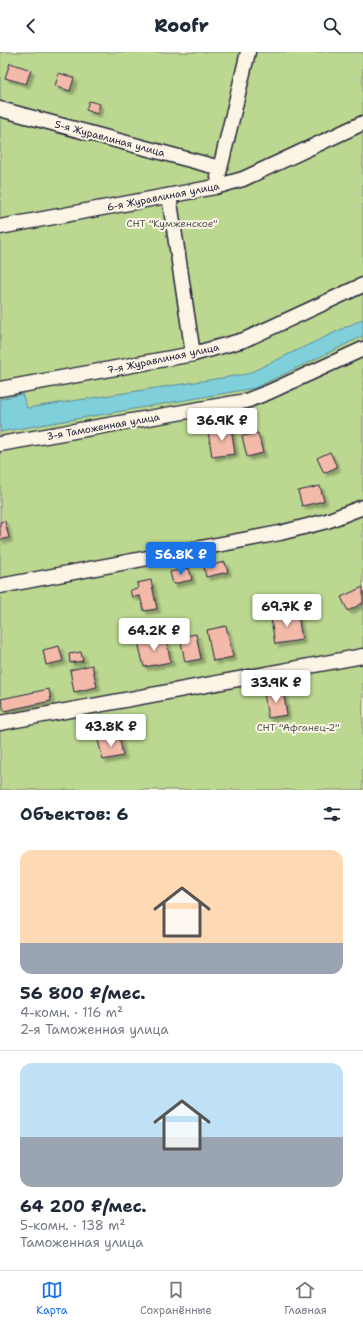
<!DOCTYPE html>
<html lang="ru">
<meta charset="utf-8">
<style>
:root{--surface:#fff;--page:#f2f2f3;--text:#1f2937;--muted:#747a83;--line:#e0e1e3;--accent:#1a73e8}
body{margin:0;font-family:"Shantell Sans",sans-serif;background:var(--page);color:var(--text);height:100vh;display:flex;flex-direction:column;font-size:15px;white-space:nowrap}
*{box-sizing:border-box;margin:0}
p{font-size:13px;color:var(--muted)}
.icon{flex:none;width:22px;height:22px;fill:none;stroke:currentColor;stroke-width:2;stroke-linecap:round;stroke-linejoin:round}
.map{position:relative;height:738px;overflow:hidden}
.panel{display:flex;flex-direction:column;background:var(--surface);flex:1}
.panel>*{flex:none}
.price{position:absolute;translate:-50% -34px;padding:0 9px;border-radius:4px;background:#fff;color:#222;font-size:13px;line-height:26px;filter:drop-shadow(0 1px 2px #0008)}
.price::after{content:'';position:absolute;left:50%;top:24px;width:12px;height:9px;margin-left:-6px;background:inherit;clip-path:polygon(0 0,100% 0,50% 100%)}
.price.on{background:var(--accent);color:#fff}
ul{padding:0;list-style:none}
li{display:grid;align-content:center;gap:8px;height:212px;padding:0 20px}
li+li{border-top:1px solid var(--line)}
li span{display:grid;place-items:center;height:124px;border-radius:12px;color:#555}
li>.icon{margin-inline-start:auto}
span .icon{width:72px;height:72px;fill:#fffc;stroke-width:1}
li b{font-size:17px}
h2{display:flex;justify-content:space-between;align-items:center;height:48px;padding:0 20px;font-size:17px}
header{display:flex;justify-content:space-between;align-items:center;height:52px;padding:0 20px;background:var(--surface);font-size:18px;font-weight:800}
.tab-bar{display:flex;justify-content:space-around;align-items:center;height:56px;border-top:1px solid var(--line);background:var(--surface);font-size:11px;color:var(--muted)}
.tab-bar a{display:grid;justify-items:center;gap:2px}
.tab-bar .on{color:var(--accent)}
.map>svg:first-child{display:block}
.green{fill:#bcd890;stroke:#6f7d66}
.water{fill:#80d0db;stroke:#5a8a9b}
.building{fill:#f3baaa;stroke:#22223b;filter:url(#shadow)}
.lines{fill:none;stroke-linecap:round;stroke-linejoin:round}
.minor-casing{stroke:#22223b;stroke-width:17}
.minor{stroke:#fcf5e5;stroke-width:14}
.labels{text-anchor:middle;stroke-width:4;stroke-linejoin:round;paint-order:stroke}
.street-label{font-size:10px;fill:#22223b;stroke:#fcf5e5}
.park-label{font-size:10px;fill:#505954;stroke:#fcf5e5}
</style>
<header><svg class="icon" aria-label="back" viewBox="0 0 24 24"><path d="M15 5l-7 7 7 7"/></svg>Roofr<svg class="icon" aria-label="search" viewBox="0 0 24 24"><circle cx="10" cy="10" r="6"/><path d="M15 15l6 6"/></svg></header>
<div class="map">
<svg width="363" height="738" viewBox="0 0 363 738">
<defs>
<filter id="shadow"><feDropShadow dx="3.5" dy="3.5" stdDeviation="1" flood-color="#0004"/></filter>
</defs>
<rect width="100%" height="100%" fill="#fcf5e5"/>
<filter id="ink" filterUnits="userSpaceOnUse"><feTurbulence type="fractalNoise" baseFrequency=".025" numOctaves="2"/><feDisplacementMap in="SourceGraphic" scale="8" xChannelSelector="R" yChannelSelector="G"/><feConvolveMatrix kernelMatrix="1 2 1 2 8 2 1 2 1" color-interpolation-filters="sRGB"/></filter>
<g filter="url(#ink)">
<rect class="green" x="0" y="0" width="363" height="738"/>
<polygon class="water" points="363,267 363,284 255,336 0,380 0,347 22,342 27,356 247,322"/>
<g class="building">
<polygon points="10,11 31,18 26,32 5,26"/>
<polygon points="59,21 74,26 70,39 55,34"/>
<polygon points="89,49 100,52 97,62 86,58"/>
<polygon points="231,375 235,402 212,405 208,379"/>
<polygon points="258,381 263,401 247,405 242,384"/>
<polygon points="330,400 337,415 324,421 317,406"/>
<polygon points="320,434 324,449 302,454 298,439"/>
<polygon points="5,469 9,486 0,488 0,470"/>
<polygon points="225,510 228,520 206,525 204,515"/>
<polygon points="189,516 192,528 173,532 170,520"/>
<polygon points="151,528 157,557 144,559 140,544 132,545 130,538 138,537 137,531"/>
<polygon points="363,535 363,551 348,559 341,545"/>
<polygon points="297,557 302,588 275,592 271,567 287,564 286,558"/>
<polygon points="226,574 233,605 213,609 207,578"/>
<polygon points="196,582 201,607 185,610 180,585"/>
<polygon points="165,585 171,610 144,615 138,590"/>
<polygon points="59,594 63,609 46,613 43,598"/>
<polygon points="81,600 83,609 70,611 69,602"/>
<polygon points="92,613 97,635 74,640 70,618"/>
<polygon points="49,637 51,649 4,659 1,647"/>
<polygon points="283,638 287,663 268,666 264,641"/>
<polygon points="119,683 123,704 103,708 98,688"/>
</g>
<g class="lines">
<defs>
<g id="minor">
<polyline points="0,57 220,116"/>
<polyline points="218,125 248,0"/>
<polyline points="169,144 193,302"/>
<polyline points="0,175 215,135 243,127 363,71"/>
<polyline points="0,337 193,302 244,288 363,233"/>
<polyline points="0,392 246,349 269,340 363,297"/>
<polyline points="0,534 280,481 327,469 363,455"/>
<polyline points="0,671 363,604"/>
</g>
</defs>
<use href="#minor" class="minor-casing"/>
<use href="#minor" class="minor"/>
</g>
</g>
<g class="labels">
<g class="street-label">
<text transform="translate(110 86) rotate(15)" y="4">5-я Журавлиная улица</text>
<text transform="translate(163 144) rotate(-11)" y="4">6-я Журавлиная улица</text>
<text transform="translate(163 306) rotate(-12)" y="4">7-я Журавлиная улица</text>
<text transform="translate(103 374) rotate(-10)" y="4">3-я Таможенная улица</text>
</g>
<g class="park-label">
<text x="172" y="175">СНТ "Кумженское"</text>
<text x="298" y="679">СНТ "Афганец-2"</text>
</g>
</g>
</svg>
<b class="price" style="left:222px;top:390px">36.9K ₽</b>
<b class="price on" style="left:181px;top:524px">56.8K ₽</b>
<b class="price" style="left:287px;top:576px">69.7K ₽</b>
<b class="price" style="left:154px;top:600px">64.2K ₽</b>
<b class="price" style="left:276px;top:652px">33.9K ₽</b>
<b class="price" style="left:111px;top:696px">43.8K ₽</b>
</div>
<section class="panel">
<h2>Объектов: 6<svg class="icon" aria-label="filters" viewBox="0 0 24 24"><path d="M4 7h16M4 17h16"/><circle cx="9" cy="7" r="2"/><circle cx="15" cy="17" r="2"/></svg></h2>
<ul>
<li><span style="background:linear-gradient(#ffd9b3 75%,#9aa5b1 0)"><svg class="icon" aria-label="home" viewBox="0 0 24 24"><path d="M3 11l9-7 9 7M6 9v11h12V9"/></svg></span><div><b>56 800 ₽/мес.</b><p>4-комн. · 116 m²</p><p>2-я Таможенная улица</p></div></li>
<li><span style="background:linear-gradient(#bfe0f5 60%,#9aa5b1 0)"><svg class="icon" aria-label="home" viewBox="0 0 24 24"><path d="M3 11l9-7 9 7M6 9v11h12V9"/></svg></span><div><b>64 200 ₽/мес.</b><p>5-комн. · 138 m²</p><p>Таможенная улица</p></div></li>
</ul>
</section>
<nav class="tab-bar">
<a class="on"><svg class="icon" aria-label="map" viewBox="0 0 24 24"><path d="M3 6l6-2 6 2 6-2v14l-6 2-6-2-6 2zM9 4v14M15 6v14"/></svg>Карта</a>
<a><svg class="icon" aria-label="saved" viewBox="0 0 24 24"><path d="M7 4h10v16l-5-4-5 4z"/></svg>Сохранённые</a>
<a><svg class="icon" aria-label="home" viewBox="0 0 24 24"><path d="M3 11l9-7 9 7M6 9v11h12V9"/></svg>Главная</a>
</nav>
